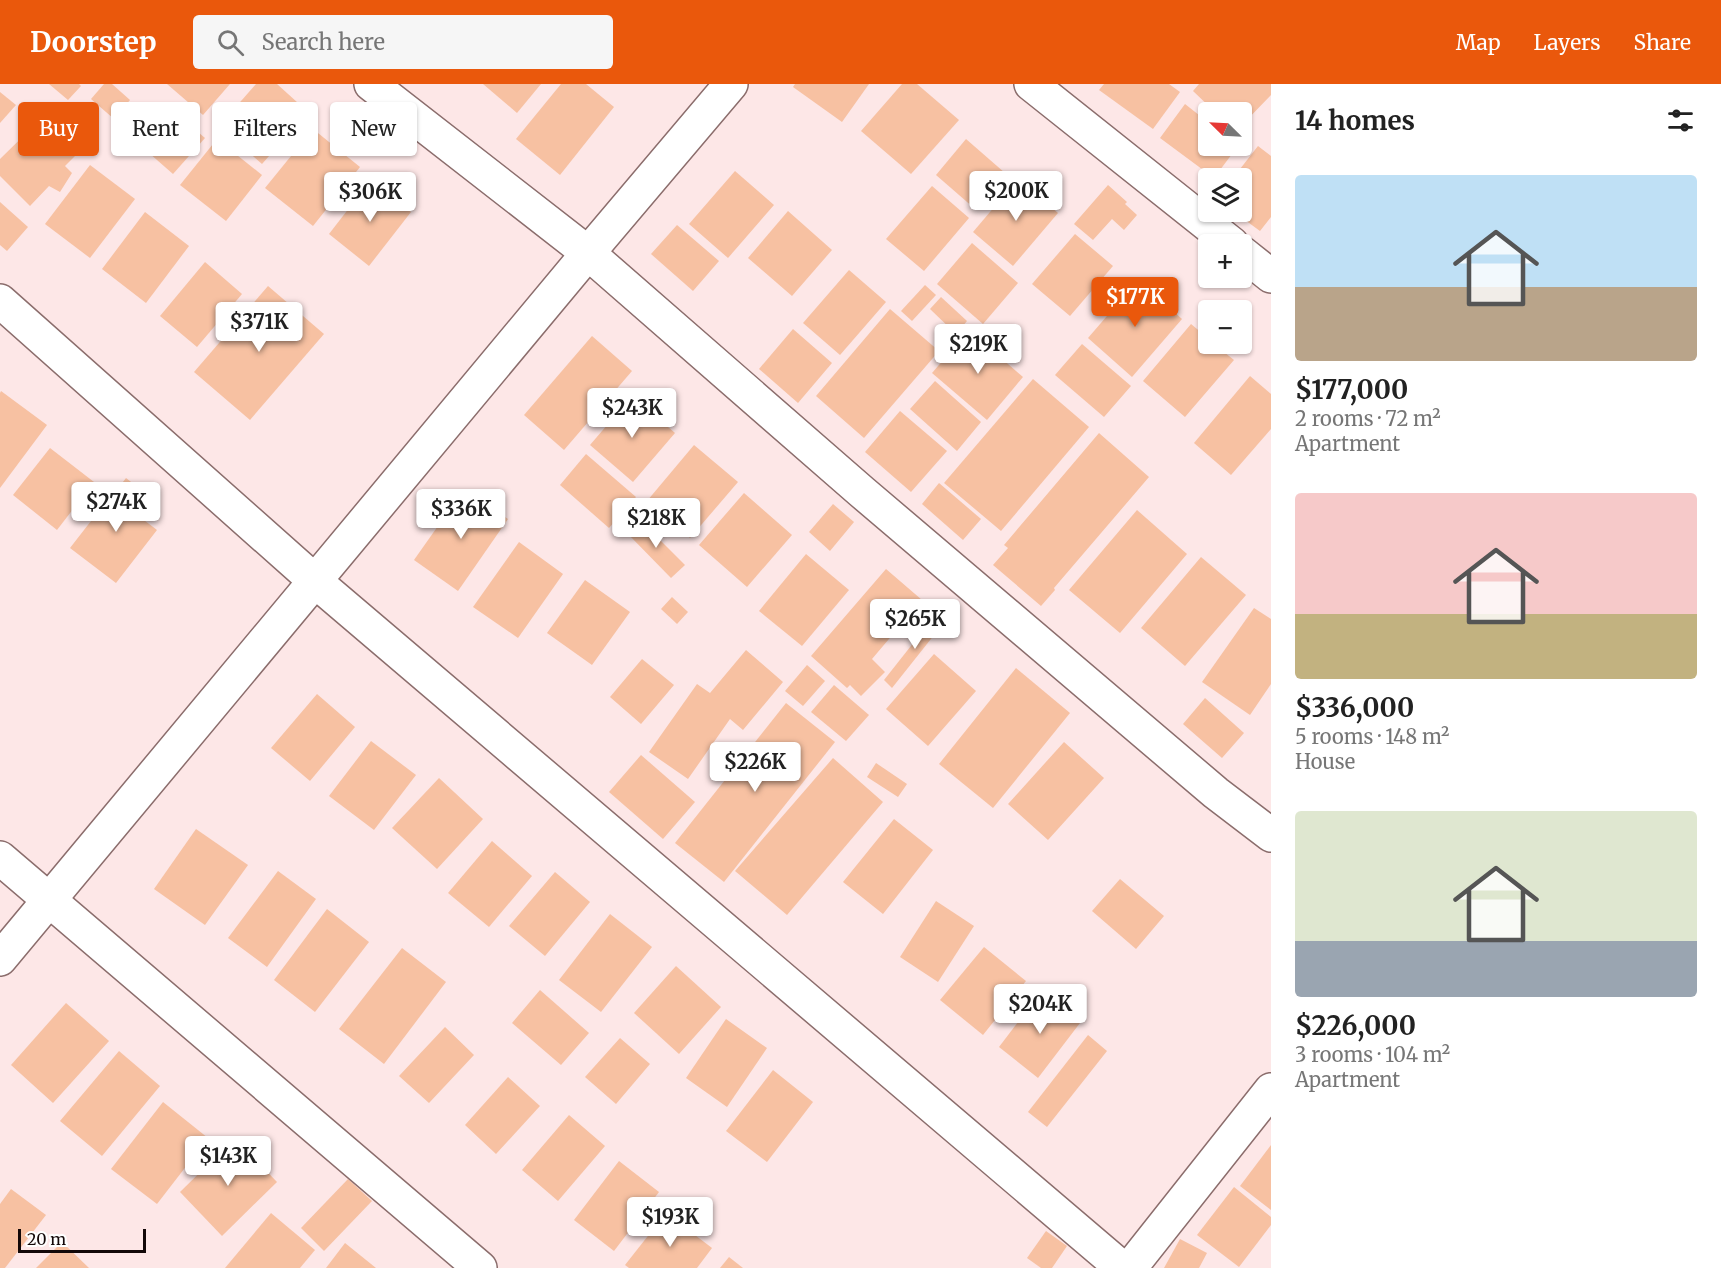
<!DOCTYPE html>
<meta charset="utf-8">
<style>
:root{--surface:#fff;--page:#f6f6f6;--text:#222;--muted:#767676;--accent:#ea580c}
body{margin:0;font-family:Merriweather,serif;background:var(--page);color:var(--text);height:100vh;display:flex;flex-direction:column;font-size:22px;white-space:nowrap}
*{box-sizing:border-box;margin:0}
p{font-size:20px;color:var(--muted)}
.icon{flex:none;width:33px;height:33px;fill:none;stroke:currentColor;stroke-width:2;stroke-linecap:round;stroke-linejoin:round}
.map{position:relative;flex:1;overflow:hidden}
.side{display:flex;flex-direction:column;background:var(--surface);width:450px}
.side>*{flex:none}
.hud{position:absolute;left:18px;top:18px;width:570px;height:54px;display:flex;gap:12px}
.needle{width:39px;rotate:294deg}
.tools{position:absolute;left:1198px;top:18px;display:grid;gap:12px}
.tools a{display:grid;place-items:center;width:54px;height:54px;border-radius:6px;background:var(--surface);box-shadow:0 2px 4px #0004;font-size:30px}
.scale{position:absolute;left:18px;bottom:15px;width:128px;box-sizing:border-box;padding-left:6px;border:3px solid #130808;border-top:0;font-size:16px;line-height:21px;white-space:nowrap;color:#130808;-webkit-text-stroke:4px #fff;paint-order:stroke}
.price{position:absolute;translate:-50% -51px;padding:0 14px;border-radius:6px;background:#fff;color:#222;font-size:20px;line-height:39px;filter:drop-shadow(0 2px 3px #0008)}
.price::after{content:'';position:absolute;left:50%;top:36px;width:18px;height:14px;margin-left:-9px;background:inherit;clip-path:polygon(0 0,100% 0,50% 100%)}
.price.selected{background:var(--accent);color:#fff}
ul{padding:0;list-style:none}
li{display:grid;align-content:center;gap:12px;height:318px;padding:0 24px}
li span{display:grid;place-items:center;height:186px;border-radius:6px;color:#555}
li>.icon{margin-inline-start:auto}
span .icon{width:108px;height:108px;fill:#fffc;stroke-width:1}
li b{font-size:26px}
h2{display:flex;justify-content:space-between;align-items:center;height:72px;padding:0 24px;font-size:26px}
.tag{padding:0 21px;border-radius:6px;background:var(--surface);box-shadow:0 2px 4px #0004;font-size:21px;line-height:54px}
.tag.selected{background:var(--accent);color:#fff}
header{display:flex;align-items:center;gap:36px;box-sizing:border-box;height:84px;padding:0 30px;background:var(--accent);color:#fff}
header strong{font-size:28px}
nav{display:flex;gap:33px;margin-inline-start:auto;font-size:21px}
.search{width:420px;height:54px;background:var(--page);display:flex;align-items:center;gap:15px;box-sizing:border-box;padding:0 21px;border-radius:6px;color:var(--muted);font-size:22px}
main{display:flex;flex:1;min-height:0}
.map>svg:first-child{display:block}
.building{fill:#f7c1a2}
.lines{fill:none;stroke-linecap:round;stroke-linejoin:round}
.minor-casing{stroke:#8b6d6c;stroke-width:36}
.tertiary-casing{stroke:#8b6d6c;stroke-width:36}
.minor{stroke:#fff;stroke-width:33}
.tertiary{stroke:#fff;stroke-width:33}
</style>
<header>
<strong>Doorstep</strong>
<div class="search"><svg class="icon" aria-label="search" viewBox="0 0 24 24"><circle cx="10" cy="10" r="6"/><path d="M15 15l6 6"/></svg>Search here</div>
<nav><a>Map</a><a>Layers</a><a>Share</a></nav>
</header>
<main>
<div class="map">
<svg width="1271" height="1184" viewBox="0 0 1271 1184">
<rect width="100%" height="100%" fill="#fde7e7"/>
<g class="building">
<polygon points="49,0 79,0 81,2 68,16"/>
<polygon points="104,0 112,0 130,16 114,35 91,15"/>
<polygon points="167,0 230,0 203,31"/>
<polygon points="256,0 277,0 308,28 262,80 219,42"/>
<polygon points="483,0 541,0 517,29"/>
<polygon points="561,0 586,0 614,23 560,91 516,55"/>
<polygon points="795,0 869,0 842,38 793,3"/>
<polygon points="902,0 917,0 959,36 911,90 861,47"/>
<polygon points="1104,0 1169,0 1180,8 1153,45 1099,6"/>
<polygon points="1199,0 1271,0 1271,11 1242,41 1242,28 1215,28 1193,7"/>
<polygon points="0,8 16,21 0,39"/>
<polygon points="56,20 91,56 65,82 72,89 60,108 49,102 30,122 0,92 0,75"/>
<polygon points="1185,20 1209,39 1209,62 1238,62 1214,94 1160,54"/>
<polygon points="171,25 205,54 173,90 141,62"/>
<polygon points="313,45 360,83 313,142 265,104"/>
<polygon points="217,55 262,91 226,137 180,101"/>
<polygon points="966,55 1005,89 974,124 936,91"/>
<polygon points="1258,62 1271,72 1271,133 1260,147 1234,128 1242,128 1242,94 1233,94"/>
<polygon points="90,81 135,115 90,174 45,140"/>
<polygon points="735,87 774,121 728,174 689,140"/>
<polygon points="1018,95 1058,129 1013,182 973,148"/>
<polygon points="370,97 411,128 369,182 329,150"/>
<polygon points="1108,101 1127,118 1125,120 1137,131 1124,146 1112,135 1093,156 1074,140"/>
<polygon points="932,102 969,134 924,187 886,155"/>
<polygon points="0,118 28,143 7,167 0,161"/>
<polygon points="788,127 832,166 792,212 748,174"/>
<polygon points="145,128 189,162 146,219 102,185"/>
<polygon points="677,141 719,177 693,207 651,170"/>
<polygon points="1075,150 1113,182 1070,232 1032,200"/>
<polygon points="972,159 1018,199 983,240 937,200"/>
<polygon points="205,178 242,210 197,263 160,232"/>
<polygon points="849,186 886,218 840,271 803,239"/>
<polygon points="1138,196 1182,235 1132,293 1088,254"/>
<polygon points="925,201 936,211 912,237 901,227"/>
<polygon points="268,202 324,250 250,336 194,288"/>
<polygon points="941,213 967,237 956,250 930,225"/>
<polygon points="890,225 939,267 864,354 816,312"/>
<polygon points="1191,240 1209,255 1209,260 1214,260 1234,276 1185,333 1143,297"/>
<polygon points="793,245 832,279 798,319 759,285"/>
<polygon points="969,246 1023,293 987,336 932,289"/>
<polygon points="592,252 632,287 564,366 524,331"/>
<polygon points="1082,260 1131,302 1104,333 1055,291"/>
<polygon points="1250,292 1271,310 1271,345 1231,391 1194,359"/>
<polygon points="1033,295 1089,343 1001,447 944,399"/>
<polygon points="935,297 981,338 957,367 910,325"/>
<polygon points="1,307 47,341 0,404 0,309"/>
<polygon points="632,312 675,349 633,398 590,361"/>
<polygon points="900,327 947,367 911,408 865,368"/>
<polygon points="1099,349 1149,393 1054,504 1055,506 1041,522 993,481 1008,464 1004,461"/>
<polygon points="694,361 738,398 690,454 647,417"/>
<polygon points="50,364 94,398 57,446 13,411"/>
<polygon points="586,370 636,413 609,444 560,401"/>
<polygon points="126,394 150,413 136,430 157,446 116,499 70,464 112,410 113,411"/>
<polygon points="939,399 981,435 963,456 922,420"/>
<polygon points="464,405 508,435 458,507 414,476"/>
<polygon points="744,409 792,451 747,503 699,461"/>
<polygon points="833,420 854,438 830,467 809,448"/>
<polygon points="1137,426 1187,470 1120,549 1069,506"/>
<polygon points="640,436 685,481 671,494 627,449"/>
<polygon points="519,458 563,490 518,554 473,523"/>
<polygon points="806,470 849,506 802,562 759,527"/>
<polygon points="1201,473 1246,511 1185,582 1141,544"/>
<polygon points="886,485 922,516 872,575 885,588 861,612 850,601 847,604 811,572"/>
<polygon points="585,496 630,528 592,581 547,549"/>
<polygon points="672,513 688,528 677,540 661,525"/>
<polygon points="1254,524 1271,535 1271,600 1250,631 1202,598"/>
<polygon points="937,529 946,536 892,604 884,596"/>
<polygon points="746,566 783,598 743,646 730,635 688,695 649,668 697,600 710,609"/>
<polygon points="934,570 976,607 928,662 886,625"/>
<polygon points="642,575 674,601 641,640 610,613"/>
<polygon points="807,581 825,597 803,622 785,607"/>
<polygon points="1016,584 1070,629 993,724 939,680"/>
<polygon points="834,601 869,631 846,657 811,628"/>
<polygon points="317,610 355,643 310,697 271,664"/>
<polygon points="1205,614 1244,649 1222,674 1183,640"/>
<polygon points="786,619 835,658 724,798 675,759"/>
<polygon points="371,657 416,691 374,746 329,712"/>
<polygon points="1064,658 1104,694 1048,756 1008,720"/>
<polygon points="641,671 695,718 663,755 609,708"/>
<polygon points="833,674 883,718 787,831 735,787"/>
<polygon points="876,679 907,700 898,713 867,693"/>
<polygon points="439,694 483,735 437,785 392,744"/>
<polygon points="894,735 933,766 883,830 843,798"/>
<polygon points="196,745 248,781 205,841 154,805"/>
<polygon points="492,757 532,792 489,843 448,809"/>
<polygon points="278,787 316,815 267,883 228,854"/>
<polygon points="555,788 590,818 545,872 509,842"/>
<polygon points="1120,795 1164,832 1136,865 1092,827"/>
<polygon points="936,817 974,842 938,898 900,873"/>
<polygon points="327,825 369,858 315,928 274,896"/>
<polygon points="610,830 652,863 601,928 559,896"/>
<polygon points="984,863 1026,897 983,951 940,916"/>
<polygon points="402,864 446,898 384,980 339,945"/>
<polygon points="676,882 721,923 679,970 634,929"/>
<polygon points="540,906 589,949 561,981 512,939"/>
<polygon points="1041,908 1080,939 1038,994 999,963"/>
<polygon points="66,919 109,957 53,1019 11,981"/>
<polygon points="726,935 767,964 727,1023 686,994"/>
<polygon points="445,943 474,971 429,1019 399,992"/>
<polygon points="1088,951 1107,967 1047,1043 1028,1028"/>
<polygon points="620,954 650,980 616,1020 585,993"/>
<polygon points="119,967 160,1002 102,1072 60,1037"/>
<polygon points="773,986 813,1018 767,1078 726,1047"/>
<polygon points="508,993 540,1022 496,1070 465,1041"/>
<polygon points="163,1018 208,1054 157,1120 111,1085"/>
<polygon points="569,1031 605,1062 558,1117 522,1086"/>
<polygon points="235,1054 277,1098 222,1152 180,1108"/>
<polygon points="1271,1061 1271,1126 1240,1102"/>
<polygon points="619,1077 659,1108 614,1167 574,1136"/>
<polygon points="348,1095 372,1117 324,1167 301,1144"/>
<polygon points="1234,1103 1271,1133 1271,1141 1239,1183 1197,1151"/>
<polygon points="11,1105 46,1131 5,1184 0,1184 0,1120"/>
<polygon points="271,1129 315,1166 300,1184 225,1184"/>
<polygon points="666,1129 712,1164 697,1184 629,1184 625,1181"/>
<polygon points="1046,1147 1067,1162 1052,1184 1041,1184 1027,1174"/>
<polygon points="1180,1155 1207,1169 1199,1184 1164,1184"/>
<polygon points="62,1158 89,1184 36,1184"/>
<polygon points="345,1159 376,1184 326,1184"/>
<polygon points="729,1173 743,1184 720,1184"/>
</g>
<g class="lines">
<defs>
<g id="minor">
<polyline points="371,0 588,169 862,408 1216,709 1271,751"/>
<polyline points="1031,0 1232,160"/>
<polyline points="1242,169 1271,192"/>
<polyline points="0,217 315,497 1122,1184"/>
<polyline points="0,774 480,1184"/>
<polyline points="0,875 588,169 731,0"/>
</g>
<polyline id="tertiary" points="1130,1184 1271,1006"/>
</defs>
<use href="#minor" class="minor-casing"/>
<use href="#tertiary" class="tertiary-casing"/>
<use href="#minor" class="minor"/>
<use href="#tertiary" class="tertiary"/>
</g>
</svg>
<div class="tools">
<a><svg class="needle" viewBox="-14 -14 28 28"><path d="M0-13l5 13h-10z" fill="#e53935"/><path d="M0 13l5-13h-10z" fill="#767676"/></svg></a>
<a><svg class="icon" aria-label="layers" viewBox="0 0 24 24"><path d="M12 4l9 5-9 5-9-5zM3 14l9 5 9-5"/></svg></a>
<a>+</a>
<a>−</a>
</div>
<div class="scale">20 m</div>
<b class="price" style="left:1016px;top:138px">$200K</b>
<b class="price" style="left:370px;top:139px">$306K</b>
<b class="price selected" style="left:1135px;top:244px">$177K</b>
<b class="price" style="left:259px;top:269px">$371K</b>
<b class="price" style="left:978px;top:291px">$219K</b>
<b class="price" style="left:632px;top:355px">$243K</b>
<b class="price" style="left:116px;top:449px">$274K</b>
<b class="price" style="left:461px;top:456px">$336K</b>
<b class="price" style="left:656px;top:465px">$218K</b>
<b class="price" style="left:915px;top:566px">$265K</b>
<b class="price" style="left:755px;top:709px">$226K</b>
<b class="price" style="left:1040px;top:951px">$204K</b>
<b class="price" style="left:228px;top:1103px">$143K</b>
<b class="price" style="left:670px;top:1164px">$193K</b>
<div class="hud">
<a class="tag selected">Buy</a>
<a class="tag">Rent</a>
<a class="tag">Filters</a>
<a class="tag">New</a>
</div>
</div>
<section class="side">
<h2>14 homes<svg class="icon" aria-label="filters" viewBox="0 0 24 24"><path d="M4 7h16M4 17h16"/><circle cx="9" cy="7" r="2"/><circle cx="15" cy="17" r="2"/></svg></h2>
<ul>
<li><span style="background:linear-gradient(#bfe0f5 60%,#b9a48a 0)"><svg class="icon" aria-label="home" viewBox="0 0 24 24"><path d="M3 11l9-7 9 7M6 9v11h12V9"/></svg></span><div><b>$177,000</b><p>2 rooms · 72 m²</p><p>Apartment</p></div></li>
<li><span style="background:linear-gradient(#f6c9c9 65%,#c2b280 0)"><svg class="icon" aria-label="home" viewBox="0 0 24 24"><path d="M3 11l9-7 9 7M6 9v11h12V9"/></svg></span><div><b>$336,000</b><p>5 rooms · 148 m²</p><p>House</p></div></li>
<li><span style="background:linear-gradient(#dfe7d0 70%,#9aa5b1 0)"><svg class="icon" aria-label="home" viewBox="0 0 24 24"><path d="M3 11l9-7 9 7M6 9v11h12V9"/></svg></span><div><b>$226,000</b><p>3 rooms · 104 m²</p><p>Apartment</p></div></li>
</ul>
</section>
</main>
